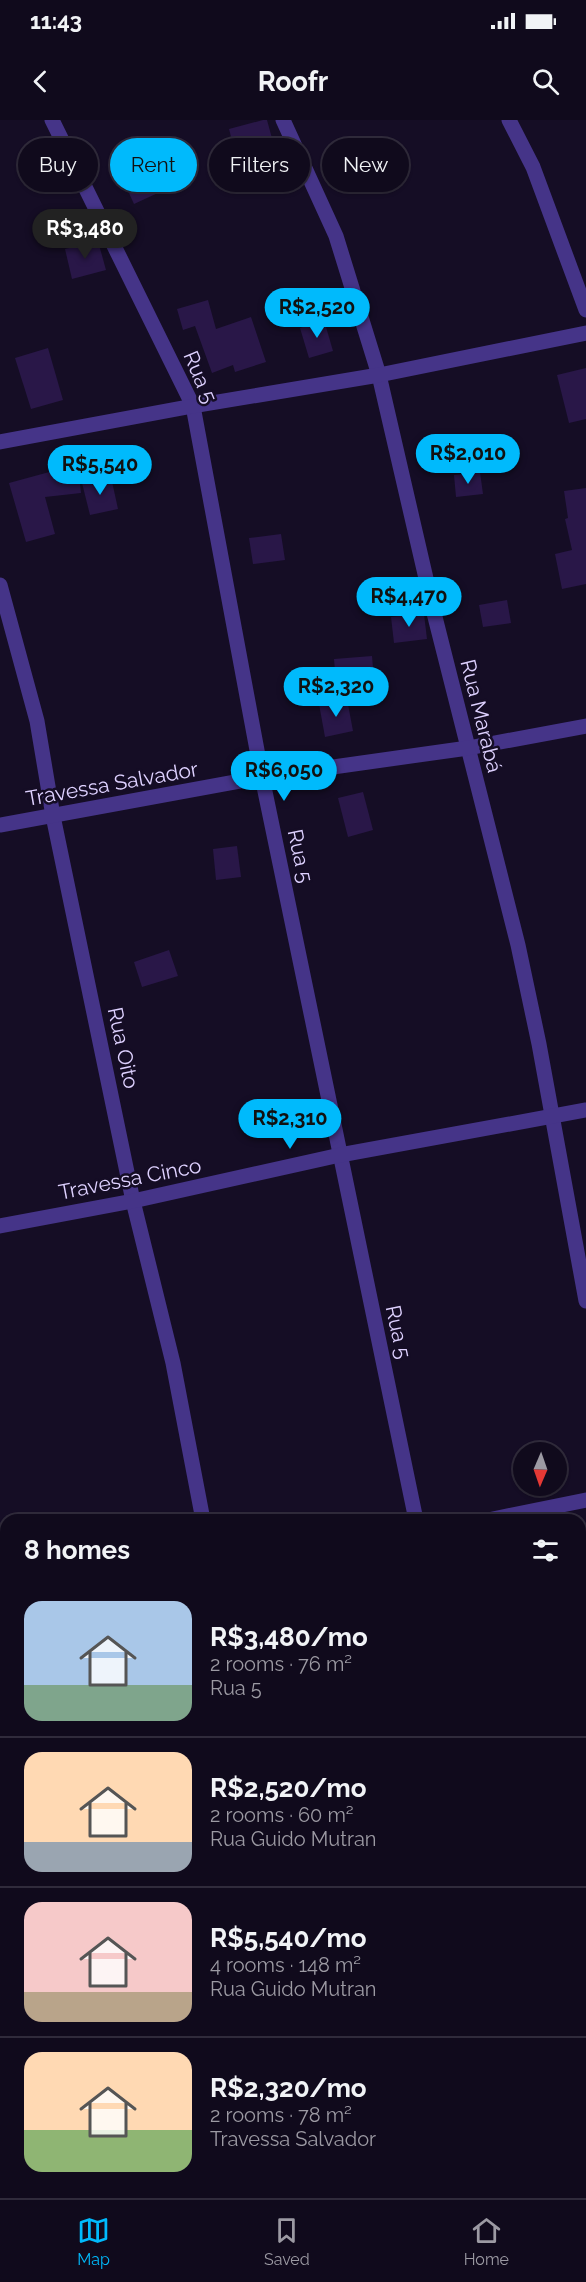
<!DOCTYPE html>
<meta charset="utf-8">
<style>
:root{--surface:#100a1c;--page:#191325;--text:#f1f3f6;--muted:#9c9aa3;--line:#302b3b;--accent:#00bafc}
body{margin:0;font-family:Raleway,sans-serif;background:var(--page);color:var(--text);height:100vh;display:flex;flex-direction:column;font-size:22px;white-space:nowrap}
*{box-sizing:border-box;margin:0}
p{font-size:20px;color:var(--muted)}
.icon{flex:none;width:33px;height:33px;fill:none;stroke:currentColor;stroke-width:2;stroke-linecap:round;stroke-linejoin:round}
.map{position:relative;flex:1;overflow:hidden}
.side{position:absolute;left:0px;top:1394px;width:586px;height:686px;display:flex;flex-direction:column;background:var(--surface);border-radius:18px 18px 0 0;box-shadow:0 2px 4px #0004,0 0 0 2px var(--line)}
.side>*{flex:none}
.guide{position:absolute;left:18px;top:18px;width:550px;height:54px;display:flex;gap:12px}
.needle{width:39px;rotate:182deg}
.tools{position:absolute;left:513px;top:1322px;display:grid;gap:12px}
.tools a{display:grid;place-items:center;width:54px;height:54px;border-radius:50%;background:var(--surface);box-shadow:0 2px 4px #0004,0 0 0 2px var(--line);font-size:30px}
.price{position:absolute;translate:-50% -51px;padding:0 14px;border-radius:21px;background:var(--accent);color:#111;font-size:20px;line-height:39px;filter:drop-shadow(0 2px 3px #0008)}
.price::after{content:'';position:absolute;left:50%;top:36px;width:18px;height:14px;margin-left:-9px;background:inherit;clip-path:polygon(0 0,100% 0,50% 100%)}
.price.active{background:#222;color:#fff}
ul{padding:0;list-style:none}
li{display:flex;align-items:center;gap:18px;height:150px;padding:0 24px}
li+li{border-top:2px solid var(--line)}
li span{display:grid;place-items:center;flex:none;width:168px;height:120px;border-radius:18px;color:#555}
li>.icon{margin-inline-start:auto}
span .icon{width:72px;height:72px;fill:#fffc;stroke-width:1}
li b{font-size:26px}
h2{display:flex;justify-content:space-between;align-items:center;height:72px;padding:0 24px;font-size:26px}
.tag{padding:0 21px;border-radius:27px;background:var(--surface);box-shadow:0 2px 4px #0004,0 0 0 2px var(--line);font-size:21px;line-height:54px}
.tag.active{background:var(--accent);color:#111}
.status{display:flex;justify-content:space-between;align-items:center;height:42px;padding:0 30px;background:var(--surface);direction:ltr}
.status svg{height:16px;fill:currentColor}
header{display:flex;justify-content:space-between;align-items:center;height:78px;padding:0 24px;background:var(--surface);font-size:27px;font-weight:700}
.tabs{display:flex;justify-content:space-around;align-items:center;height:84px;border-top:2px solid var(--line);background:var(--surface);font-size:16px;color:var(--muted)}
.tabs a{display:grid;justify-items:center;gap:3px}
.tabs .active{color:var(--accent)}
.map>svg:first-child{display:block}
.building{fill:#291748}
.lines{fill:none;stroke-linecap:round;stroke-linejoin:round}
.path{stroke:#26afbe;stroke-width:4;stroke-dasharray:3 4.5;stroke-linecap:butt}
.minor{stroke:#453488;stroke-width:15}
.labels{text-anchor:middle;stroke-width:5;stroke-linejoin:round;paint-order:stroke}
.street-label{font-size:21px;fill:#ded1ff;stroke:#150d25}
</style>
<div class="status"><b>11:43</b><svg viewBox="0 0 49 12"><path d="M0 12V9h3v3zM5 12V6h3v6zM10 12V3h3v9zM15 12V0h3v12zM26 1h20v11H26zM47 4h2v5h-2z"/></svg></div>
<header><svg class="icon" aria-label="back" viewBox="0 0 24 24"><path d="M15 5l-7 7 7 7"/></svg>Roofr<svg class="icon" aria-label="search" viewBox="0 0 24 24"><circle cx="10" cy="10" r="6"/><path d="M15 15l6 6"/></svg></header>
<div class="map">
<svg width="586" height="2078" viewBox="0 0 586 2078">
<rect width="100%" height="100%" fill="#150d25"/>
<g class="building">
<polygon points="263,0 267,0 273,22 235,32 229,9"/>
<polygon points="149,49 160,72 134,84 123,60"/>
<polygon points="98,121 106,150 72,159 65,129"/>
<polygon points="208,180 216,209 251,197 266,242 235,252 233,245 212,253 195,206 183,210 177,189"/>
<polygon points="324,200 333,231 309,238 300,208"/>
<polygon points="48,228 63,280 31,289 15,238"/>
<polygon points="586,248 586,299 569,303 557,255"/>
<polygon points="77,336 81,373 45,377 55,414 26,422 9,363 53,351 52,339"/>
<polygon points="480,352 483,374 456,377 454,355"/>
<polygon points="111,357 118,389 90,395 82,363"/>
<polygon points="586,368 586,464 562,469 555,434 572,430 565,399 568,398 564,371"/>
<polygon points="281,414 285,440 253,444 249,418"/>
<polygon points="507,480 511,503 483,507 479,485"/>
<polygon points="424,494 427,519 394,523 391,497"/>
<polygon points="372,536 374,560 336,563 334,539"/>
<polygon points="347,579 353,611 325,617 319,584"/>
<polygon points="363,672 373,710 348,717 338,678"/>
<polygon points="237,726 241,757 216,760 213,729"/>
<polygon points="169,830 178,856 142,867 134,842"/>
</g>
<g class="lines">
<polyline class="path" points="0,1443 6,1472"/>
<g class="minor">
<polyline points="52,0 193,286 262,657 416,1400"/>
<polyline points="283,0 336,116 379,255 434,493 518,825 539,924 586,1181"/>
<polyline points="509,0 533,47 586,190"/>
<polyline points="0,322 193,286 379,255 586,213"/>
<polyline points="0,465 37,601 53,696 133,1081 173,1243 203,1400"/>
<polyline points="0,705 262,657 468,628 586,606"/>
<polyline points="0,1106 133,1081 340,1035 586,990"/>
<polyline points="488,1400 586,1380"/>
<polyline points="0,1491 6,1490"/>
<polyline points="580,1786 586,1786"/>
<polyline points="0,1887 6,1885"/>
<polyline points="0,2015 6,2026"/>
<polyline points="33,2073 36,2078"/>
<polyline points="336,2073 337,2078"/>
<polyline points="569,2073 570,2078"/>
</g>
</g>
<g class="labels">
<g class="street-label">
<text transform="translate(200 257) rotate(67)" y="7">Rua 5</text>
<text transform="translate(481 596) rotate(76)" y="7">Rua Marabá</text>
<text transform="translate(112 664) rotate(-10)" y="7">Travessa Salvador</text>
<text transform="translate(300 736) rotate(78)" y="7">Rua 5</text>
<text transform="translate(123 928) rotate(78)" y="7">Rua Oito</text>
<text transform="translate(130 1059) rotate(-11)" y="7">Travessa Cinco</text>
<text transform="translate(398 1212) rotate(78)" y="7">Rua 5</text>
</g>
</g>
</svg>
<div class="tools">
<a><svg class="needle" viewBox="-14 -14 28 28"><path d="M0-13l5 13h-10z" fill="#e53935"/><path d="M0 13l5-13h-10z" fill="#9c9aa3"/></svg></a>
</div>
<b class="price active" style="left:85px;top:140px">R$3,480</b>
<b class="price" style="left:317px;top:219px">R$2,520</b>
<b class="price" style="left:468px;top:365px">R$2,010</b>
<b class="price" style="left:100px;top:376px">R$5,540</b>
<b class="price" style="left:409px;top:508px">R$4,470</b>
<b class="price" style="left:336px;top:598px">R$2,320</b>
<b class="price" style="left:284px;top:682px">R$6,050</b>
<b class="price" style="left:290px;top:1030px">R$2,310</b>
<div class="guide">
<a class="tag">Buy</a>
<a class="tag active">Rent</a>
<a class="tag">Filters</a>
<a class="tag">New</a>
</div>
<section class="side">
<h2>8 homes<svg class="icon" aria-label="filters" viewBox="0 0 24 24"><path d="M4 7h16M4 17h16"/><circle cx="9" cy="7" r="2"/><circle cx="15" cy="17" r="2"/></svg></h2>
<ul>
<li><span style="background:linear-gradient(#a9c7e8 70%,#7fa58c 0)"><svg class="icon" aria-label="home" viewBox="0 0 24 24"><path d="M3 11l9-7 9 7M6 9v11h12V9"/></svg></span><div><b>R$3,480/mo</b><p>2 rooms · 76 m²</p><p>Rua 5</p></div></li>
<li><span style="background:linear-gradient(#ffd9b3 75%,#9aa5b1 0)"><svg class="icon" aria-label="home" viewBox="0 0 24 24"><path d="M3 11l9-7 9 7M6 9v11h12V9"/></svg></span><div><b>R$2,520/mo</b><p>2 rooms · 60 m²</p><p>Rua Guido Mutran</p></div></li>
<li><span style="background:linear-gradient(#f6c9c9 75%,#b9a48a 0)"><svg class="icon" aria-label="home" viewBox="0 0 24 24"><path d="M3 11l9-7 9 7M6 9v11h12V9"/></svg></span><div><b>R$5,540/mo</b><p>4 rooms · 148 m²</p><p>Rua Guido Mutran</p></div></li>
<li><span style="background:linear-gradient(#ffd9b3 65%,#8fb573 0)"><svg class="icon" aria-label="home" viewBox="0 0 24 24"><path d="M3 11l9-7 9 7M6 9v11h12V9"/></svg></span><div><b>R$2,320/mo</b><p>2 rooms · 78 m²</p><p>Travessa Salvador</p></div></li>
</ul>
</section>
</div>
<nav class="tabs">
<a class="active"><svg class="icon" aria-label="map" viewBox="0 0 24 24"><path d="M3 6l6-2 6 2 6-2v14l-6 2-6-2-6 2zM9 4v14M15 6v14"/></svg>Map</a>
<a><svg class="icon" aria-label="saved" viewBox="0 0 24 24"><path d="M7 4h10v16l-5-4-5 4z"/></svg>Saved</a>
<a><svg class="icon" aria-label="home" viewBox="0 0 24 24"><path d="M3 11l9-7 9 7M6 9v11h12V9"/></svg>Home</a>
</nav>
